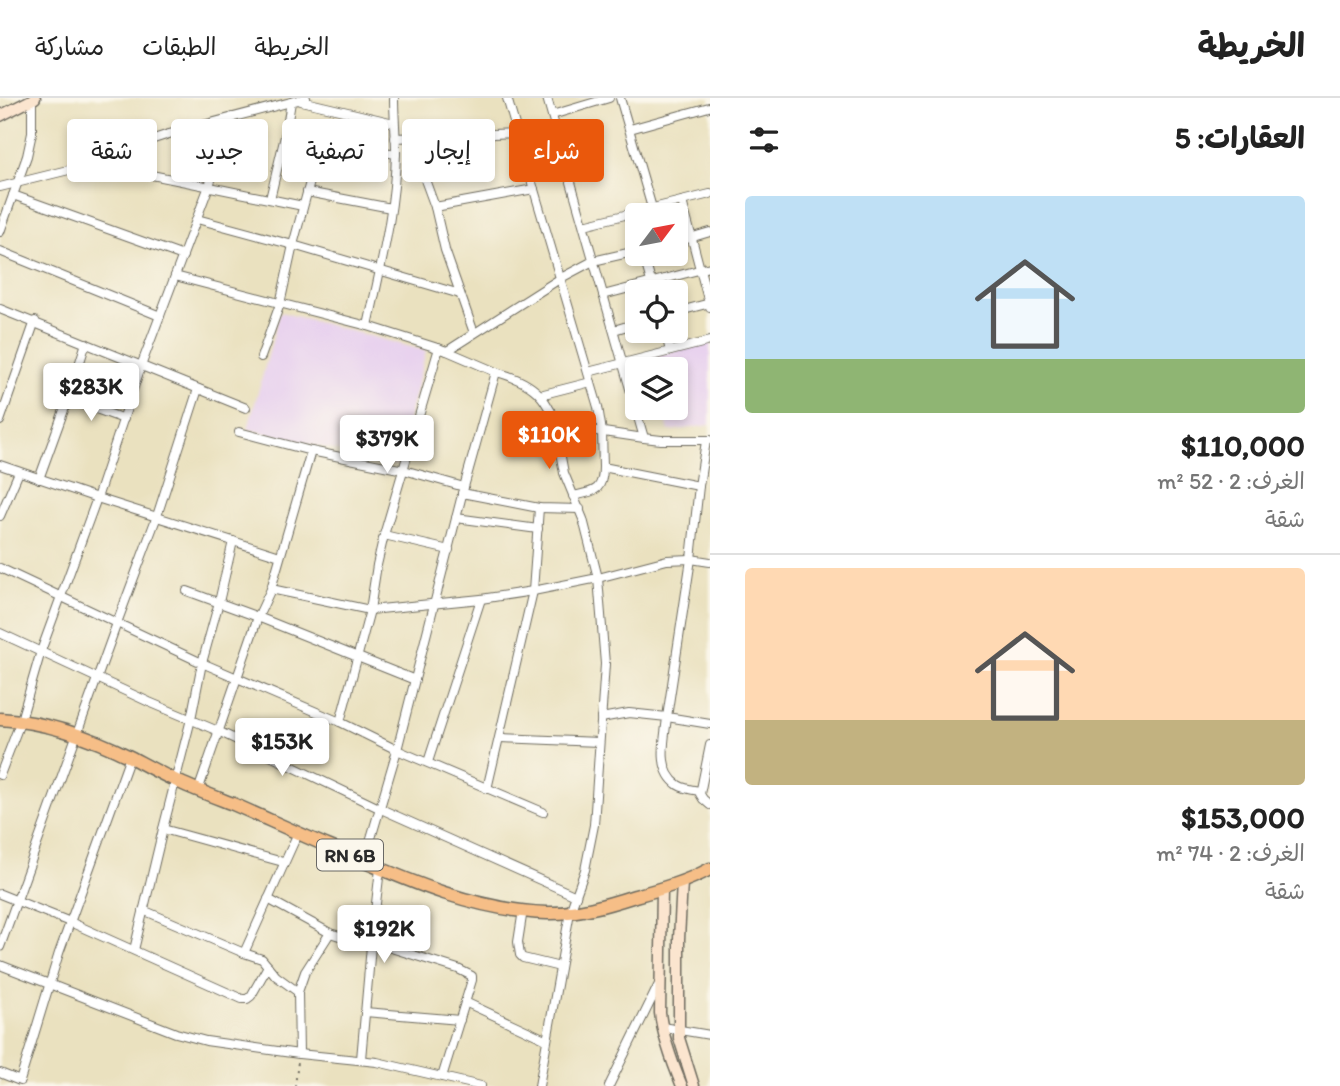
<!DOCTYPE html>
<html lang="ar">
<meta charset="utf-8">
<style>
:root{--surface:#fff;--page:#f2f2f2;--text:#222;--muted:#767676;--line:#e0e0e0;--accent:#ea580c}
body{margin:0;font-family:Itim,"Playpen Sans Arabic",sans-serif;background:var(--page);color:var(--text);direction:rtl;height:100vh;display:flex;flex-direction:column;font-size:26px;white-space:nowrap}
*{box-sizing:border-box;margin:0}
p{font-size:23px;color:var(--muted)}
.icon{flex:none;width:38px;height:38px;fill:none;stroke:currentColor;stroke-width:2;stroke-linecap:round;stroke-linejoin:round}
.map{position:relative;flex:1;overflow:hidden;direction:ltr}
.side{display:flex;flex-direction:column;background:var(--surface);width:630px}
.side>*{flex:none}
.guide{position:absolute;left:21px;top:21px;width:583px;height:63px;direction:rtl;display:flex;gap:14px}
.needle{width:46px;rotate:58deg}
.controls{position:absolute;left:625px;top:105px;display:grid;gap:14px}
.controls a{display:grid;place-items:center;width:63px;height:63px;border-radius:7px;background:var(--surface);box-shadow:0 4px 10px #0003;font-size:35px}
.price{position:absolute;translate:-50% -60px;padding:0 16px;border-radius:7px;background:#fff;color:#222;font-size:23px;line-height:46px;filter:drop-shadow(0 2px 4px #0008)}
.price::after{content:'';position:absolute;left:50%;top:42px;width:21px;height:16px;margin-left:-10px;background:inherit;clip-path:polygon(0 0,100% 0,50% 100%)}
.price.current{background:var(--accent);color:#fff}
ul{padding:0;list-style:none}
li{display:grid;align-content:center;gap:14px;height:371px;padding:0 35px}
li+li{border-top:2px solid var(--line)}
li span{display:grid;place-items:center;height:217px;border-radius:7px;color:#555}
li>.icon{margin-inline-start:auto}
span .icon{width:126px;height:126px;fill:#fffc;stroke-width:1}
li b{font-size:30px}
h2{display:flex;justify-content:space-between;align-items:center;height:84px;padding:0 35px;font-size:30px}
.pill{padding:0 24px;border-radius:7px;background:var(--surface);box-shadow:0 4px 10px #0003;font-size:24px;line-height:63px}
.pill.current{background:var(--accent);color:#fff}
header{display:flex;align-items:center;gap:42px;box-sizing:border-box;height:98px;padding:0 35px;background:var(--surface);border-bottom:2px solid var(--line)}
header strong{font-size:33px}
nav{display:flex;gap:38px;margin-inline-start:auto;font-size:24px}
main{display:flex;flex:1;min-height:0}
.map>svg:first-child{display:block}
.built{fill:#e8d2ee}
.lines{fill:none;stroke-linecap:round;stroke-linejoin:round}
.street-casing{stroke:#6e6b5f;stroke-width:10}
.secondary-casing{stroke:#6e6b5f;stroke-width:13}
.primary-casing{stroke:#6e6b5f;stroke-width:15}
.path{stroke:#6e6b5f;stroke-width:2;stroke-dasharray:2 5;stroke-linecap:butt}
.street{stroke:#fff;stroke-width:8}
.secondary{stroke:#fbe5cf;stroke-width:10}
.primary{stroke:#f6be87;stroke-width:12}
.labels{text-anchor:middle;stroke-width:7;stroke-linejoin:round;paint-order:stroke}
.shield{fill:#fbf7ec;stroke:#696865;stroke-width:2}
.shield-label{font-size:19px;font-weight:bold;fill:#2b2b2b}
</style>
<header>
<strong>الخريطة</strong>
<nav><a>الخريطة</a><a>الطبقات</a><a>مشاركة</a></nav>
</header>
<main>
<section class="side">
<h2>العقارات: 5<svg class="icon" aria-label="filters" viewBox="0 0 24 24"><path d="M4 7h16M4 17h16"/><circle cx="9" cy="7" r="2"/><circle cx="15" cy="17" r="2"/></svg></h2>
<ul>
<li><span style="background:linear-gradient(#bfe0f5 75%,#8fb573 0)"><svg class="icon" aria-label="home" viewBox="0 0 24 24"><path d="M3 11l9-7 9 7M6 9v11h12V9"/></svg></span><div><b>$110,000</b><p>الغرف: 2 · 52 m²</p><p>شقة</p></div></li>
<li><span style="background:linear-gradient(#ffd9b3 70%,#c2b280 0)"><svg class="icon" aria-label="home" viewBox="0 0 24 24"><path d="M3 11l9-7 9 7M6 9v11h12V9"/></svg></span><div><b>$153,000</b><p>الغرف: 2 · 74 m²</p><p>شقة</p></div></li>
</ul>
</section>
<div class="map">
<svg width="710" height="988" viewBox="0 0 710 988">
<rect width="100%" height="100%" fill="#fbf7ec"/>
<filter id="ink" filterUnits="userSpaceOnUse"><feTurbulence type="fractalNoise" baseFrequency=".0143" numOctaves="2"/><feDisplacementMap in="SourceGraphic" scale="14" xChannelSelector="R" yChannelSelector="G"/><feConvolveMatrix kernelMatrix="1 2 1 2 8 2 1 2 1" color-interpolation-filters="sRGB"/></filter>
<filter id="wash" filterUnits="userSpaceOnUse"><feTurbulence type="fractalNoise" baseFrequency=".00686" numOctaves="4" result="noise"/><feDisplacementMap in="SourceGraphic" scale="28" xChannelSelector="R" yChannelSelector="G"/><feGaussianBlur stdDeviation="1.57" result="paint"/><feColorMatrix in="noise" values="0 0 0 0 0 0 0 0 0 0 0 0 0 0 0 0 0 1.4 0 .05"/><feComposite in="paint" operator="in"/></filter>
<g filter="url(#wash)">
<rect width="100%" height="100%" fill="#eae1bf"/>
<g class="built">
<polygon points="280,214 426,253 396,367 248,331"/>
<polygon points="710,243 710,327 669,333 663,310 676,310 676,271 652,271 649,258"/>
</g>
</g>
<g filter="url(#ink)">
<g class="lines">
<defs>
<g id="street">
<polyline points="507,0 598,309 602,334 603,369 699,388"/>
<polyline points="547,0 644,340 661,342 710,342"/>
<polyline points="620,0 652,110"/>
<polyline points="301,3 394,25"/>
<polyline points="552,17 609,0"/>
<polyline points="630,31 709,9"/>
<polyline points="286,34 291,4"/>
<polyline points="395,40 517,35"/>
<polyline points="421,40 422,64 424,79 435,109 445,152 474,235"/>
<polyline points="92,66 126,50 169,36 306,0"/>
<polyline points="0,89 89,67 103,67 303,108"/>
<polyline points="307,94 391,110"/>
<polyline points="13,97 183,158"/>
<polyline points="270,101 286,34 321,43 396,56"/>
<polyline points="682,103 710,209"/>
<polyline points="435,109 534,91"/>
<polyline points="632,115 637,133"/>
<polyline points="197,121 293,147 460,196"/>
<polyline points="584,127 710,96"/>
<polyline points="0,134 27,58 32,35 32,1"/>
<polyline points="676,144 710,134"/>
<polyline points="0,153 160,218"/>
<polyline points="643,156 654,194"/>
<polyline points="175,178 368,228 447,253 561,180 593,163 637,153"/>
<polyline points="603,197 710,169"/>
<polyline points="0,211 246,310"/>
<polyline points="676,214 710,205"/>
<path d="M 368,228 C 380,171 395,113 396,55 C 396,37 394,18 394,0"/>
<polyline points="614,232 637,225"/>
<polyline points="665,233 670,253"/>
<polyline points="447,253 496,274 464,389"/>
<polyline points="261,259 280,206 293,147 321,43"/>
<path d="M 496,274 C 511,278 529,285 540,297 C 549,307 552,320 563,328 L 644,340"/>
<polyline points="588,274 710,243"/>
<polyline points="540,297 591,284"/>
<polyline points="68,301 124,321"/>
<polyline points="0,323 35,223"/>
<polyline points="239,334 311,353 404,372 464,389 397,652 364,764"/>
<polyline points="706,343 699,388 691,461 667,619 710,626"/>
<polyline points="0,367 97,400 280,458"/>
<polyline points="39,381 68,301 86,245"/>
<polyline points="462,395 539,410 580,411"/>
<path d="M 573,398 C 594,393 603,394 603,369"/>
<polyline points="0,418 19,374"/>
<polyline points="456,420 538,431"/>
<polyline points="384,437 449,452"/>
<polyline points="0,470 202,565 340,624 397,652 543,714"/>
<polyline points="271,491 370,512 481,501 533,493 598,480 667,462 691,461 710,464"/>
<polyline points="187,493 258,519 415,582"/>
<polyline points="0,535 149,604 218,633 381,711 576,798"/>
<path d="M 601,620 L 629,615 L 667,619 C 665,641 656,672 678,687 C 684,691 693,692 700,693"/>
<polyline points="340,624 370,512 377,467 384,437 439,250"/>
<polyline points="500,640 599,644"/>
<polyline points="710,647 700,696 703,701 710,707"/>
<polyline points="428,664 481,501"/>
<polyline points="0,677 21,622 41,553 97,400 141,268 209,88 232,19"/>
<polyline points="487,691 533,493 539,410"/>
<polyline points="198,693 258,519 271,491 311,353"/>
<polyline points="163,731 283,764"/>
<polyline points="0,796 70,824 242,901 247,901 251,898 268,868"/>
<polyline points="268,801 330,835 371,848"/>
<polyline points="143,812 244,855 262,861 276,878 298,894"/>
<polyline points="523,812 518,844 520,857 523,860 560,869"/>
<polyline points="372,844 458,871 472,878 472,882 442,979"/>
<polyline points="0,849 117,525 157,418 198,291"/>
<polyline points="134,852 163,731 191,621 202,565 219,504 233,443"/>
<polyline points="244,855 298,735"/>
<polyline points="0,867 176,935 206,943 299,956 377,964 481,988"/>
<polyline points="465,904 547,942"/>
<polyline points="365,914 460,922"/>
<polyline points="662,929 710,937"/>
<polyline points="299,956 298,894 305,874 330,835"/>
<polyline points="361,961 371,848 380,771"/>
<polyline points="0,975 20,983 59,855 130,659"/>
<polyline points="539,988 570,814 585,772 594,727 605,566 598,480 583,421 564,375 560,354 557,323"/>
<polyline points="609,988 659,886"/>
</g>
<g id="secondary">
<polyline points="0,18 35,0"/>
<polyline points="682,784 679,841 679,940 694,988"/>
<path d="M 662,791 L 660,915 C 663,940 672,964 682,988"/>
</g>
<path id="primary" d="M 0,621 C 46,624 91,639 132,660 C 147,668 163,677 179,684 C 196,692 215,699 233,706 C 265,720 297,735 330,749 C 400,779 469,812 547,815 C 577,816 607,807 635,798 C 661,791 686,784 710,771"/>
</defs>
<use href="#street" class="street-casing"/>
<use href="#secondary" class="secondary-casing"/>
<use href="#primary" class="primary-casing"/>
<polyline class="path" points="295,988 298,964"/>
<use href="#street" class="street"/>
<use href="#secondary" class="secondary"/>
<use href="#primary" class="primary"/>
</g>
</g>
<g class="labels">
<rect class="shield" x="317" y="741.5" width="66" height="31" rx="5"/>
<g class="shield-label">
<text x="350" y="764">RN 6B</text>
</g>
</g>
</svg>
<div class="controls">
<a><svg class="needle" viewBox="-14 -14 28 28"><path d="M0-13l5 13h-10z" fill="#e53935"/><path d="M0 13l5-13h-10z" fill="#767676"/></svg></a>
<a><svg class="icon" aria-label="locate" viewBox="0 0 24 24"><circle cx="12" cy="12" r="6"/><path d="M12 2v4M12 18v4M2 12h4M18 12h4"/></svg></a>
<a><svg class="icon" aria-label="layers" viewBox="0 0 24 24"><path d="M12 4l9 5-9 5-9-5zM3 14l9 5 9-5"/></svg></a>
</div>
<b class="price" style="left:91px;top:325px">$283K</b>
<b class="price current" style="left:549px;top:373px">$110K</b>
<b class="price" style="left:387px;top:377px">$379K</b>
<b class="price" style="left:282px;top:680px">$153K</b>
<b class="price" style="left:384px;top:867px">$192K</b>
<div class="guide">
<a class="pill current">شراء</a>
<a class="pill">إيجار</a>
<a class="pill">تصفية</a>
<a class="pill">جديد</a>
<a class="pill">شقة</a>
</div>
</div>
</main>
